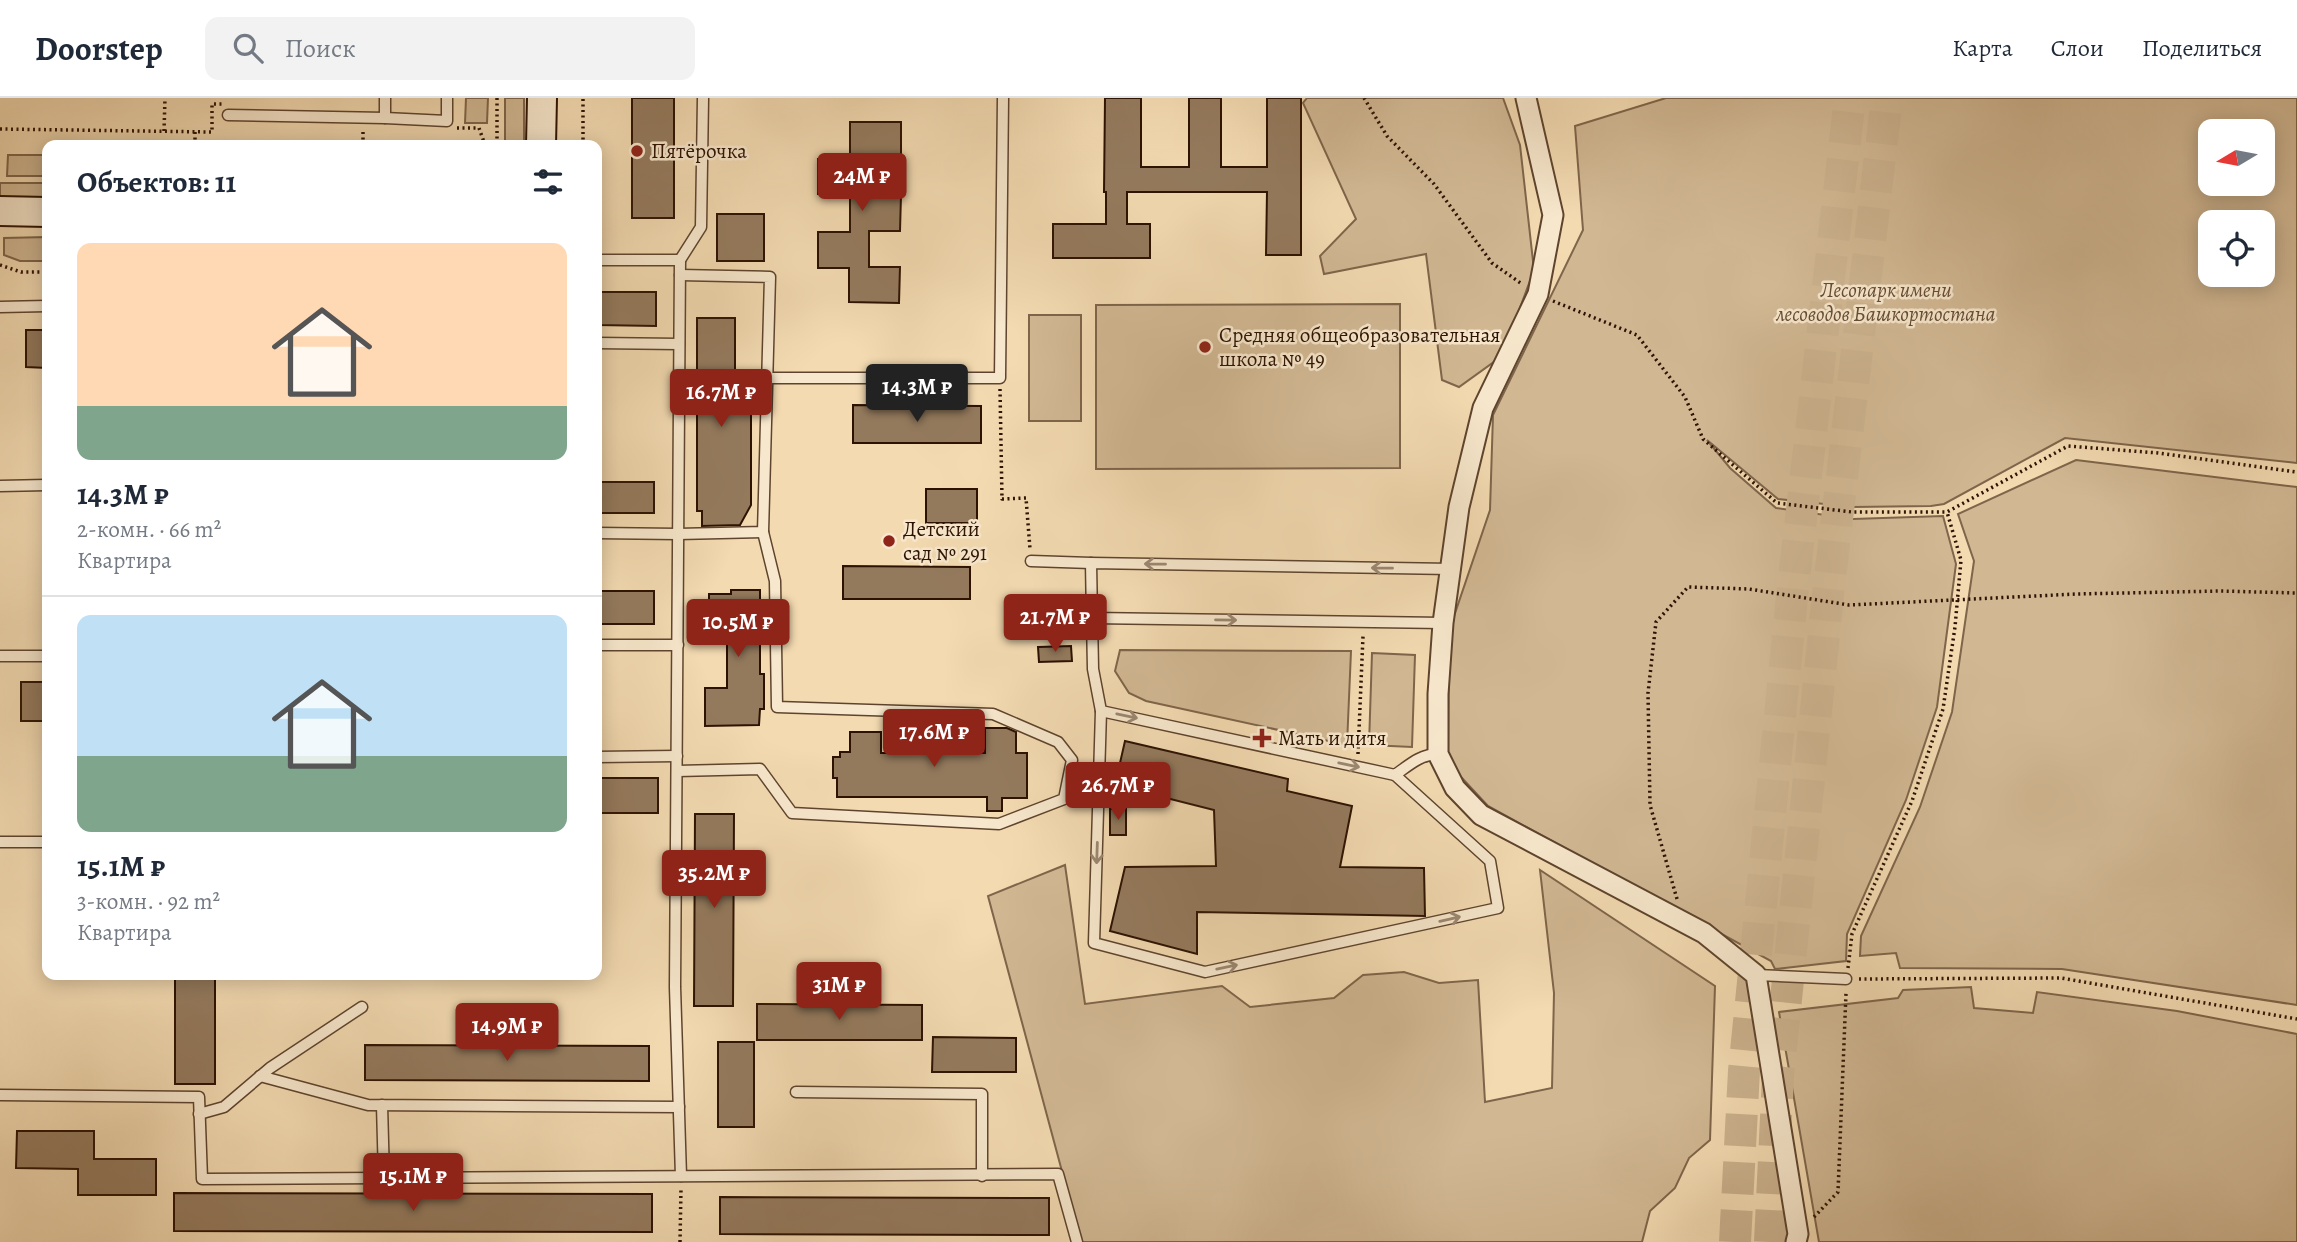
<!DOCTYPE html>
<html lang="ru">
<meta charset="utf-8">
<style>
:root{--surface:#fff;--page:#f2f2f3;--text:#1f2937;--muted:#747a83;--line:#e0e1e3;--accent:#8f2418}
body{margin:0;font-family:Alegreya,serif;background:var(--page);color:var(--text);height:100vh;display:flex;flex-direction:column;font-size:26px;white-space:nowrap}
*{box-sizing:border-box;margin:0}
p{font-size:23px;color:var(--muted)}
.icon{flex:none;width:38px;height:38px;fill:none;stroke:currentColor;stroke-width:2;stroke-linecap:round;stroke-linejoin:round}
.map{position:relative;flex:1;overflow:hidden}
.sheet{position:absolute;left:42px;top:42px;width:560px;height:840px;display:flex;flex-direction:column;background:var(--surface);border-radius:14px;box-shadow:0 4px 18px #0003}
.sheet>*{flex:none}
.needle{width:46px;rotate:260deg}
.tools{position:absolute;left:2198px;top:21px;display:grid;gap:14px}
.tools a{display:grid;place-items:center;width:77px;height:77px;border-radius:14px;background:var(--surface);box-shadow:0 4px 18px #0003;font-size:35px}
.price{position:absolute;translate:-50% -60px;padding:0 16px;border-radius:7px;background:var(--accent);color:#fff;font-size:23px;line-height:46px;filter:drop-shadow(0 2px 4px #0008)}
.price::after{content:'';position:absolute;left:50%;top:42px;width:21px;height:16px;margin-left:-10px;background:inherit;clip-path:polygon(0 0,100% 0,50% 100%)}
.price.selected{background:#222;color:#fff}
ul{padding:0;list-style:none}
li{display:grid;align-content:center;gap:14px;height:371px;padding:0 35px}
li+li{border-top:2px solid var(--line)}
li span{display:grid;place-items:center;height:217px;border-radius:14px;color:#555}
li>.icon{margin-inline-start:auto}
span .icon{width:126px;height:126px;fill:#fffc;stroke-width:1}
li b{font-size:30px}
h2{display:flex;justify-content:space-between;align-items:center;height:84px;padding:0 35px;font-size:30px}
header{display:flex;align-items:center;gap:42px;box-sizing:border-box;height:98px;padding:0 35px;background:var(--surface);border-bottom:2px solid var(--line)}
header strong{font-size:33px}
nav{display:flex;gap:38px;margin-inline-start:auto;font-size:24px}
.search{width:490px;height:63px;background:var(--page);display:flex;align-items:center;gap:18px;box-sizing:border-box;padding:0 24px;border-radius:14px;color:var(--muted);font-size:26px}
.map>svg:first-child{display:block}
.green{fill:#d1b893;stroke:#7f654a;stroke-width:2;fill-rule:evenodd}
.building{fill:#947a5d;stroke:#2d1202;stroke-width:2}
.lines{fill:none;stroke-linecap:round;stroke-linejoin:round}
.primary-tunnel{stroke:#cbb28e;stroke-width:32;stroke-dasharray:32 16;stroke-linecap:butt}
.lane-casing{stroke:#5e442e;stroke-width:13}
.street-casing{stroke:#5e442e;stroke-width:23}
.secondary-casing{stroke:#2d1202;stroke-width:32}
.path{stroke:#2d1202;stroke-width:3.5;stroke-dasharray:2 3.5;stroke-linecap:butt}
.lane{stroke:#f7e7cc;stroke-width:10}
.street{stroke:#f7e7cc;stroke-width:19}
.secondary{stroke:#f7e7cc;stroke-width:28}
.oneway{stroke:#9c8771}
.poi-dot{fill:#8f2418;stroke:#f7e7cc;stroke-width:2.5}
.labels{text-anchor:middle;stroke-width:5;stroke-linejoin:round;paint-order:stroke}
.poi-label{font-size:21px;fill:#2d1202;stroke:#f7e7cc;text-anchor:start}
.park-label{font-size:21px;font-style:italic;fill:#664c35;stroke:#f7e7cc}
</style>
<header>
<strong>Doorstep</strong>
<div class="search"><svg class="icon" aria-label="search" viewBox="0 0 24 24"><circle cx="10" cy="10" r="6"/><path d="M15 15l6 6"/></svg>Поиск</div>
<nav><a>Карта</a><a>Слои</a><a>Поделиться</a></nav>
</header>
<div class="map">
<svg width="2297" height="1144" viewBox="0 0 2297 1144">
<rect width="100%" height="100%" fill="#f3dab1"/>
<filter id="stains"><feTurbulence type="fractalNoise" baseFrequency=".00286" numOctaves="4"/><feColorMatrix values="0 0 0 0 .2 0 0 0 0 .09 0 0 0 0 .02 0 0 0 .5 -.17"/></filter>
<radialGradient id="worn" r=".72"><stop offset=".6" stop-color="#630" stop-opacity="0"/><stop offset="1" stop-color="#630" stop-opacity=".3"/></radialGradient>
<g class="green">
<polygon points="466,0 488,0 487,25 465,25"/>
<rect x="505" y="0" width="19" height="47"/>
<polygon points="1307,0 1503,0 1520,47 1534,172 1502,258 1459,289 1442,282 1426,156 1324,176 1320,158 1356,121 1303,5"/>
<path d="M 1666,0 L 2297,0 L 2297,365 L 2065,340 L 1944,406 L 1931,408 L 1852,409 L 1778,401 L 1707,342 L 1730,370 L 1776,410 L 1853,421 L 1943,418 L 1956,466 L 1937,609 L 1906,702 L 1847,836 L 1846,863 L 1775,871 L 1771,863 L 1488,708 L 1448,665 L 1449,533 L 1490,412 L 1493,317 L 1583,132 L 1575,28 ZM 2210,33 L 2263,33 L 2263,86 L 2210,86 ZM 2210,124 L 2263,124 L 2263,177 L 2210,177 Z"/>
<polygon points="8,57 47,57 47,78 7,78"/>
<rect x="0" y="85" width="47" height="19"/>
<polygon points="47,139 47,163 20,163 4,157 4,140"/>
<polygon points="1400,206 1400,370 1096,371 1096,207"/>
<rect x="1029" y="217" width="52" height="106"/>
<polygon points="2076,362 2297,389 2297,907 2062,871 1900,870 1896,855 1860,858 1861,838 1920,709 1952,614 1974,463 1958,416"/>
<polygon points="1120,552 1351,553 1347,647 1146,603 1129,595 1115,573"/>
<polygon points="1372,555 1415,557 1412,649 1369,647"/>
<polygon points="1065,767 1085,906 1222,888 1250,909 1334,900 1363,877 1404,874 1439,885 1478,882 1485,1004 1552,990 1554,895 1540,772 1715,888 1710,1042 1689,1060 1675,1090 1650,1113 1642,1144 1081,1144 988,798"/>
<polygon points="1971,889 1974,910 2033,915 2037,894 2177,913 2297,936 2297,1144 1819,1144 1779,914 1898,900 1903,892"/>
</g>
<g class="building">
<rect x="632" y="0" width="42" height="120"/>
<polygon points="1105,0 1141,0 1141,69 1189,69 1189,0 1221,0 1221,69 1267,69 1267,0 1301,0 1301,157 1266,157 1267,94 1127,94 1127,126 1150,126 1150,160 1053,160 1053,126 1106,126 1106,94 1104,94"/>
<polygon points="850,24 901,24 901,59 869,59 869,97 901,97 900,133 869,133 869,169 900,169 899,205 849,204 849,170 818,170 818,134 850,134 850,96 818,96 818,61 850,61"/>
<rect x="717" y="116" width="47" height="47"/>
<polygon points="597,194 656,194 656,228 597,227"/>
<polygon points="697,220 735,220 735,314 751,312 751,407 740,427 702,428 702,413 697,413"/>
<polygon points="26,232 47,232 47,270 26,269"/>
<polygon points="853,307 981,308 981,345 853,345"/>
<rect x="597" y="384" width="57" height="31"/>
<rect x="926" y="391" width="51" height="34"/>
<polygon points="843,468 970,469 970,501 843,501"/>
<polygon points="731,492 760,492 760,512 766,512 766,546 760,546 760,576 764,576 764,611 760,611 759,627 705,628 705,590 727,590 727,532 709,532 709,496 731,496"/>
<rect x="597" y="493" width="57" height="33"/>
<polygon points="1071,548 1072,563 1039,564 1038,549"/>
<rect x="21" y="584" width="26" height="39"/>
<polygon points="985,630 1007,630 1016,634 1016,655 1027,655 1027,700 1002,700 1002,713 987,713 987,699 837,699 837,680 833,680 833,659 840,659 840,654 850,654 850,634 881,634 881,655 917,655 917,633 949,633 949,655 985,655"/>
<polygon points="1125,643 1288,681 1287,693 1352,708 1340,769 1424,770 1425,818 1197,814 1197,856 1110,833 1125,769 1216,768 1214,712 1115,687"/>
<rect x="597" y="680" width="61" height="35"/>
<rect x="1110" y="711" width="16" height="26"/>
<polygon points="695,716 734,716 733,908 694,908"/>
<rect x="175" y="877" width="40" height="109"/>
<polygon points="757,906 922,907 922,942 757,942"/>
<polygon points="933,939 1016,940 1016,974 932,974"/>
<rect x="718" y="944" width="36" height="85"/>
<polygon points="365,947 649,948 649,983 365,982"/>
<polygon points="17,1033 94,1033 94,1061 156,1061 156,1097 78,1097 78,1071 16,1070"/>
<polygon points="174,1095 652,1096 652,1134 174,1133"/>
<polygon points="720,1099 1049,1100 1049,1137 720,1136"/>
</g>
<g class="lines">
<g class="primary-tunnel">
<polyline points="1735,1144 1744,973 1793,489 1850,0"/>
<polyline points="1770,1144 1778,978 1828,497 1887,0"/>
</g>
<defs>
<g id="lane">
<polyline points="228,17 385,20 385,0"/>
<polyline points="385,20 447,23 447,0"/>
<polyline points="597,162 680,162 675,889 681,1078"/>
<polyline points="680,162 701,129 703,0"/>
<polyline points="0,209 47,208"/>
<polyline points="597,245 679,246"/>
<polyline points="767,280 1000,280 1003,0"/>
<polyline points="0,388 47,387"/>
<polyline points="597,435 678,436 763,434 770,179 680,177"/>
<polyline points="1031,463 1091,465"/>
<path d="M 1041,519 L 1092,520 L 1093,571 L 1101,613 L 1395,677 C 1409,667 1421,656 1438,656"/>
<polyline points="1443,525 1092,520 1091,465 1451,471"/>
<polyline points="597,547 678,547"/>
<polyline points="0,558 47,558"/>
<polyline points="1101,613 1094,845 1205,874 1498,810 1490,763 1395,677"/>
<polyline points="597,659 677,658"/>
<polyline points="677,673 760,671 792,715 999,726 1064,701 1072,662 1058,644 993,616 777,609 775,483 763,434"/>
<polyline points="0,744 47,744"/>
<polyline points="1756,877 1846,881"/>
<polyline points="260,978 368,1007 679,1009"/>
<polyline points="796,994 982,996 982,1078"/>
<polyline points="0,997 199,999 202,1081 1058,1076 1077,1144"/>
<polyline points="382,1007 384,1080"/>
<polyline points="199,1016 224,1009 270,970 362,909"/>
</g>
<polyline id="street" points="1526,0 1553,117 1538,196 1483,310 1459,409 1443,525 1438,596 1438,656 1455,690 1481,717 1704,835 1756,877 1798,1136 1796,1144"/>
<g id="secondary">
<polyline points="541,47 542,0"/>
<polyline points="0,113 47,114"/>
</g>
</defs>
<use href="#lane" class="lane-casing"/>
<use href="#street" class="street-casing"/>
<use href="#secondary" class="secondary-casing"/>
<g class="path">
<polyline points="497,0 497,47"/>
<polyline points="1364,0 1387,38 1434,86 1492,165 1522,186"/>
<polyline points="457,30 479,30 485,47"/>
<polyline points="0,31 212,34 212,6 222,6"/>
<polyline points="164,33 165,0"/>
<polyline points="195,47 195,34"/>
<polyline points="363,47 363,32"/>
<polyline points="583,47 583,0"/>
<polyline points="0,167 21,174 47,174"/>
<polyline points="1553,203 1637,237 1685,299 1703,341 1777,405 1852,414 1947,414 2068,348 2158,355 2297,374"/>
<polyline points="1000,291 1002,401 1026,400 1030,451"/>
<polyline points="1358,656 1363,538"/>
<polyline points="1677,801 1650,707 1648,595 1656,524 1688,489 1749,491 1849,507 2076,496 2220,493 2297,495"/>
<polyline points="1848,870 1852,836 1912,703 1943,611 1955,529 1961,462 1947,414"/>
<polyline points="1859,881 2061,880 2297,921"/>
<polyline points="1814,1119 1838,1094 1846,895"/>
<polyline points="680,1144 681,1090"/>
</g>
<use href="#lane" class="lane"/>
<use href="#street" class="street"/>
<use href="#secondary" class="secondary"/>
</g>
<defs><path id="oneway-shaft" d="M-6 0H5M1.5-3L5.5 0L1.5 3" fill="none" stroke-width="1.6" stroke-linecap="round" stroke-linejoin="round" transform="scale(1.75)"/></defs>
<g class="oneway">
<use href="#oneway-shaft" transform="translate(1155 466) rotate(-179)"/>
<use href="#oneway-shaft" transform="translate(1382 470) rotate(-179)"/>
<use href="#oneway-shaft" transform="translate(1226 522) rotate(1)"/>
<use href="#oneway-shaft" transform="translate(1127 618) rotate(12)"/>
<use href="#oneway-shaft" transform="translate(1349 667) rotate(12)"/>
<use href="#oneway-shaft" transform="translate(1097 755) rotate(92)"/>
<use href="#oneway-shaft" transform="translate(1450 821) rotate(-13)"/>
<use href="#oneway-shaft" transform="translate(1227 869) rotate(-12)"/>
</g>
<g class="poi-dot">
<circle cx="637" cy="53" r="7"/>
<circle cx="1205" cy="249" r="7"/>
<circle cx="889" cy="443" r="7"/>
<path d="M1258.5 629.5h7v7h7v7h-7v7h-7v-7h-7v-7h7z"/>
</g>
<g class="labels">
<g class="poi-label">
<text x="651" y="60">Пятёрочка</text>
<text x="1219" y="244">Средняя общеобразовательная<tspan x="1219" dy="24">школа № 49</tspan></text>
<text x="903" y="438">Детский<tspan x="903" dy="24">сад № 291</tspan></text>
<text x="1278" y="647">Мать и дитя</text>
</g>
<g class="park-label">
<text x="1886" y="199">Лесопарк имени<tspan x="1886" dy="24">лесоводов Башкортостана</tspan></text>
</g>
</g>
<rect width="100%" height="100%" filter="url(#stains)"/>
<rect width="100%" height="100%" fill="url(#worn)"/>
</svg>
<div class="tools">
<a><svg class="needle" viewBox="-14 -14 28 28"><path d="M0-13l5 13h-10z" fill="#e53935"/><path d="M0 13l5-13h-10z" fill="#747a83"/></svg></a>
<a><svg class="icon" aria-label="locate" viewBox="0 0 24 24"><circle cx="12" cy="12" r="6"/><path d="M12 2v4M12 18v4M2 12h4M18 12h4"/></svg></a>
</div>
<b class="price" style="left:862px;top:115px">24M ₽</b>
<b class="price selected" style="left:917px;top:326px">14.3M ₽</b>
<b class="price" style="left:721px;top:331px">16.7M ₽</b>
<b class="price" style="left:1055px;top:556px">21.7M ₽</b>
<b class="price" style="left:738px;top:561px">10.5M ₽</b>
<b class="price" style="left:934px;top:671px">17.6M ₽</b>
<b class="price" style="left:1118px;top:724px">26.7M ₽</b>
<b class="price" style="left:714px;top:812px">35.2M ₽</b>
<b class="price" style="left:839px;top:924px">31M ₽</b>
<b class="price" style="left:507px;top:965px">14.9M ₽</b>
<b class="price" style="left:413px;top:1115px">15.1M ₽</b>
<section class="sheet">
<h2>Объектов: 11<svg class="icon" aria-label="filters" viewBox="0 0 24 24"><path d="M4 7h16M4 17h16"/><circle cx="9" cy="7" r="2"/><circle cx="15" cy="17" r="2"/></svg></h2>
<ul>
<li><span style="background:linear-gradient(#ffd9b3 75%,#7fa58c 0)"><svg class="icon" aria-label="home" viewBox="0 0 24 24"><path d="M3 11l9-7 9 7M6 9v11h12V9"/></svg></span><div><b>14.3M ₽</b><p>2-комн. · 66 m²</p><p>Квартира</p></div></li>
<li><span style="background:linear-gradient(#bfe0f5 65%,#7fa58c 0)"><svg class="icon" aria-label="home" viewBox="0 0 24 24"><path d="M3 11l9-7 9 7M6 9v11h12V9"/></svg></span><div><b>15.1M ₽</b><p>3-комн. · 92 m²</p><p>Квартира</p></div></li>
</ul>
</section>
</div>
